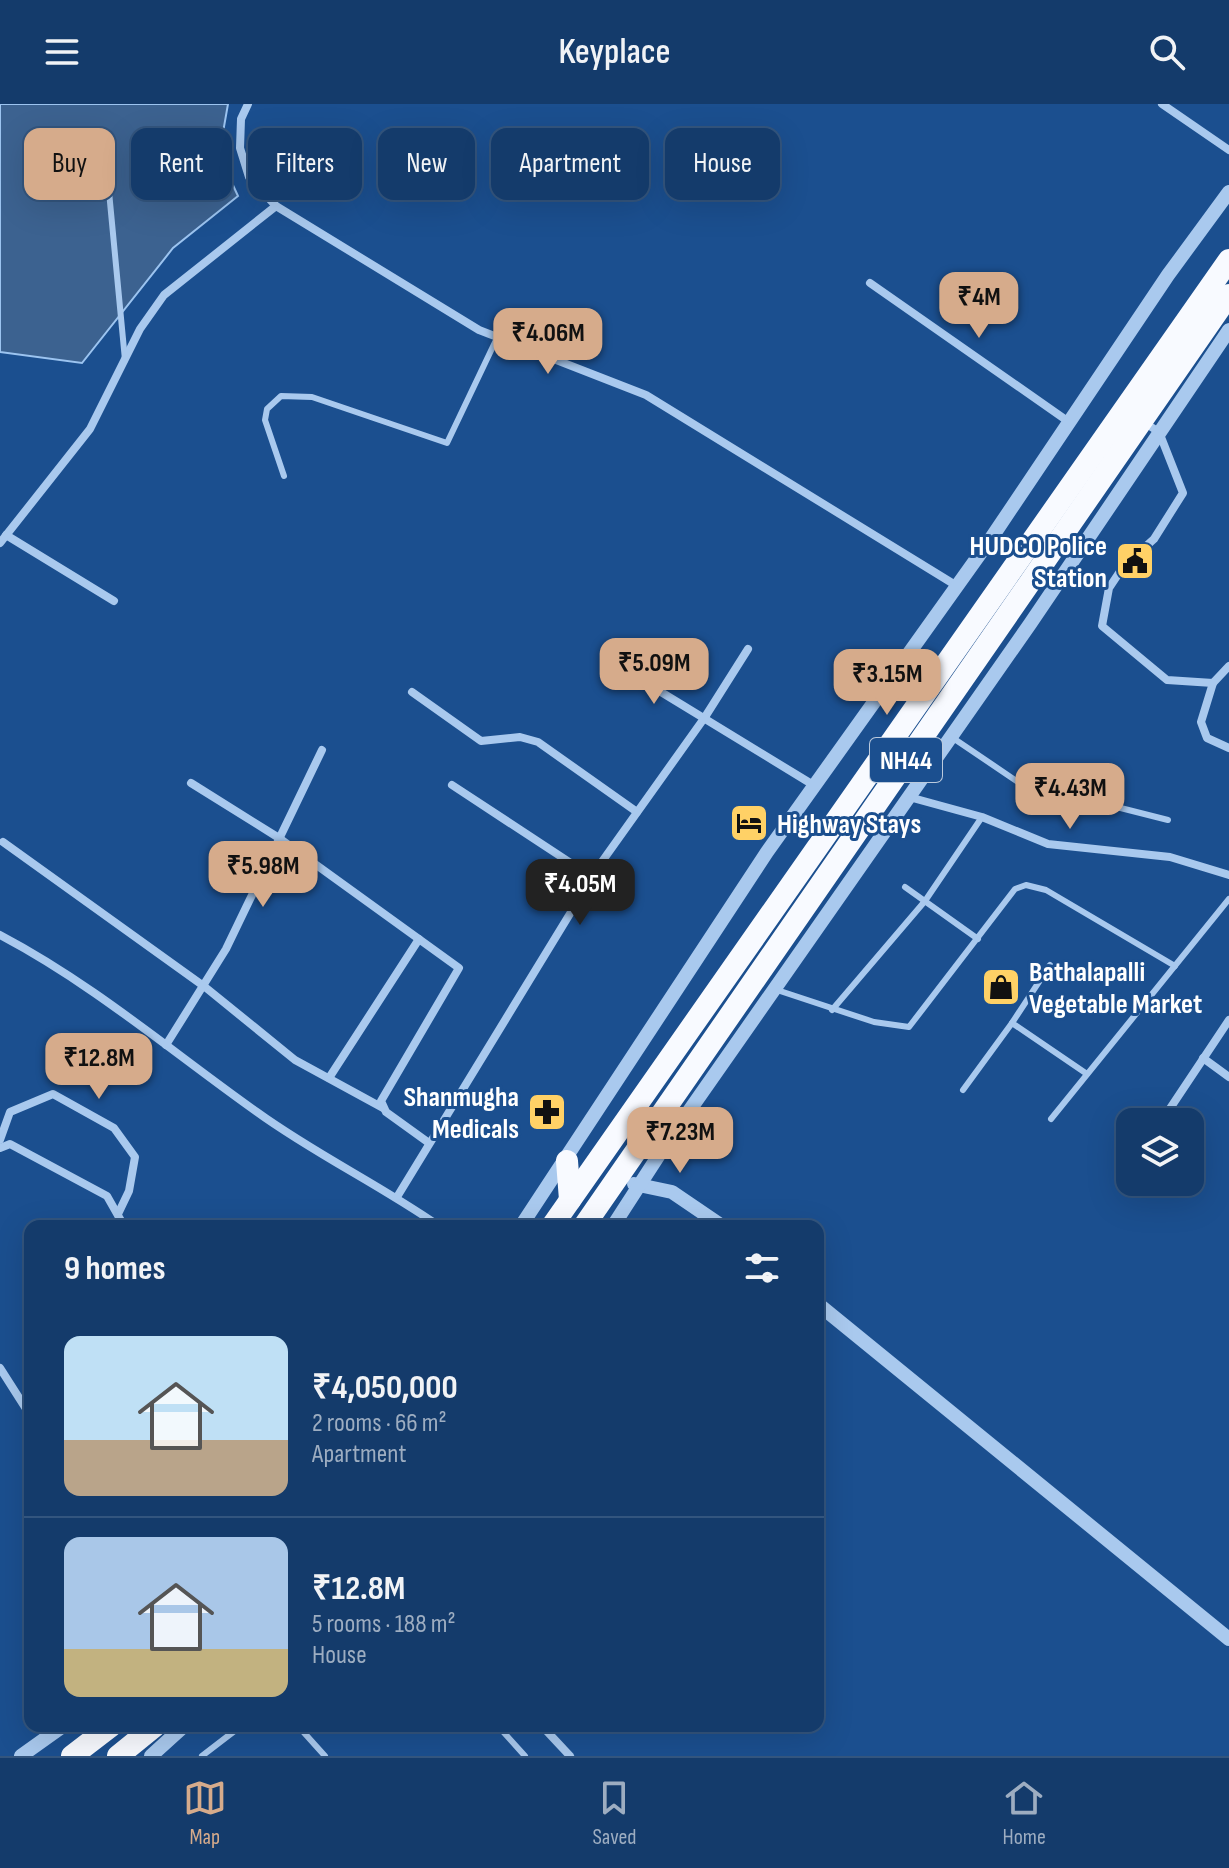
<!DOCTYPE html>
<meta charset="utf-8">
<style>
:root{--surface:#143b6b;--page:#1d4271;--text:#f1f3f6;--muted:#9dadc1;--line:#33557e;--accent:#d6ab8b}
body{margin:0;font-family:"Sofia Sans Condensed",sans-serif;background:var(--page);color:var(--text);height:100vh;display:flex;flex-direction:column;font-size:30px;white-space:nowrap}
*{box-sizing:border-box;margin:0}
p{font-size:26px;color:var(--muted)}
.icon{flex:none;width:44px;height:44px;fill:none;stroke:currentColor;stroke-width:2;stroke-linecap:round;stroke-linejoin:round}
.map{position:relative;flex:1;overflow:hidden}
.sheet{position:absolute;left:24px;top:1116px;width:800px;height:512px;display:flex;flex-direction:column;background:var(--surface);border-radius:16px;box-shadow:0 8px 32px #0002,0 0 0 2px var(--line)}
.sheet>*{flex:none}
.guide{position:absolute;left:24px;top:24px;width:800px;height:72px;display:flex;gap:16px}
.tools{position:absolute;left:1116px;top:1004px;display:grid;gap:16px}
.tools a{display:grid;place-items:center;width:88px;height:88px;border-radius:16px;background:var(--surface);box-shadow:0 8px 32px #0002,0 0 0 2px var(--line);font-size:40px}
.price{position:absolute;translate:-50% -68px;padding:0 18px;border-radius:16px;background:var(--accent);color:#111;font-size:26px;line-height:52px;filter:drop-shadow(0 2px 4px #0008)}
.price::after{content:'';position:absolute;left:50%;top:48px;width:24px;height:18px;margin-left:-12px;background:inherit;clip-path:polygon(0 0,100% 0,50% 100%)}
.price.on{background:#222;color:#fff}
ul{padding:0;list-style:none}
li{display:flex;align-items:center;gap:24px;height:200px;padding:0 40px}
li+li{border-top:2px solid var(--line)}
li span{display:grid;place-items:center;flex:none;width:224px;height:160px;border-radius:16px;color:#555}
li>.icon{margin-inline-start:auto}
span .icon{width:96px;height:96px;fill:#fffc;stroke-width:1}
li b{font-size:34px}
h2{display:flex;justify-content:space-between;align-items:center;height:96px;padding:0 40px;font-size:34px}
.pill{padding:0 28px;border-radius:16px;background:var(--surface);box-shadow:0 8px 32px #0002,0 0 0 2px var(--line);font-size:28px;line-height:72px}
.pill.on{background:var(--accent);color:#111}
header{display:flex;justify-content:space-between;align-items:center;height:104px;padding:0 40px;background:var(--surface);font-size:36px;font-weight:600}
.dock{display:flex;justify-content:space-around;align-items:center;height:112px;border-top:2px solid var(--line);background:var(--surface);font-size:22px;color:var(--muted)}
.dock a{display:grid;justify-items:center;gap:4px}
.dock .on{color:var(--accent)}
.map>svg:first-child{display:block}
.water{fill:#3c6290;stroke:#9cc4f0;stroke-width:2}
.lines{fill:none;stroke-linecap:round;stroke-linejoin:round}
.service{stroke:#a9c9ee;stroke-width:6}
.minor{stroke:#a9c9ee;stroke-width:8}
.tertiary{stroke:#a9c9ee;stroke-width:14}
.trunk{stroke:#f8faff;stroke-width:22}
.labels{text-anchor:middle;stroke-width:6;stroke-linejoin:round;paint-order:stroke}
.shield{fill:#1b4f8f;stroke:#bbcadd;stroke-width:2}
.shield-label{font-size:26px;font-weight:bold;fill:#fff}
.poi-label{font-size:28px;font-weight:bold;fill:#fff;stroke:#1b4f8f;text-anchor:end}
</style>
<header><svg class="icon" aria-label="menu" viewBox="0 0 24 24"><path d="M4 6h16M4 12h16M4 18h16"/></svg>Keyplace<svg class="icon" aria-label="search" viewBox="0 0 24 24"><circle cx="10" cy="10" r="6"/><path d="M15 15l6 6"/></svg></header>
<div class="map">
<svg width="1229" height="1652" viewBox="0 0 1229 1652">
<rect width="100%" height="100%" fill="#1b4f8f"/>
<polygon class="water" points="0,0 228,0 219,51 238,92 173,144 82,259 0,248"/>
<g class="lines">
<g class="service">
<polyline points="108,77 125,256"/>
<polyline points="284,372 265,316 267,305 281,292 312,293 447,339 497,234"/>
<polyline points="950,632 1018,678 1168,716"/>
<polyline points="905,783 978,835"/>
<polyline points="777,886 874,918 909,923 1015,785 1026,781 1046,786 1175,862"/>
<polyline points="832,906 925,797 982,713"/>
<polyline points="1012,919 1050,861"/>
<polyline points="963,986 1012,919 1087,970"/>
<polyline points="1051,1015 1229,795"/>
<polyline points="298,1622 325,1652"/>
<polyline points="498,1622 525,1652"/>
<polyline points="202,1652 241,1622"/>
</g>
<g class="minor">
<polyline points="248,0 241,15 240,44 249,73 276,102 479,226 646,291 957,482"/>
<polyline points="1162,0 1229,46"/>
<polyline points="870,179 1069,318"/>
<polyline points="1142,317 1159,328 1183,389 1154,435 1123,463 1109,484 1102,522 1167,576 1213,579 1229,562"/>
<polyline points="6,431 114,497"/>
<polyline points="0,439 90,325 140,225 164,191 276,102"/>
<polyline points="620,563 815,682"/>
<polyline points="1213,579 1201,618 1207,634 1229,644"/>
<polyline points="412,588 481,637 520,633 538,638 637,708"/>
<polyline points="191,679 279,734 459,864 381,997 386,1008 429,1039"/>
<polyline points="452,681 592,773"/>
<polyline points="909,693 982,713 1048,740 1170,753 1229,771"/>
<polyline points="3,738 205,883 295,956 383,1004"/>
<path d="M 0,831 C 93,880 171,947 257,1008 C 315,1050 380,1081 439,1122"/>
<polyline points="166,941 226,845 322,646"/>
<polyline points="1203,954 1229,973"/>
<polyline points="329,974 419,835"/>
<polyline points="1161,1018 1229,916"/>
<polyline points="0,1036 10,1008 53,990 114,1024 135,1053 129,1087 118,1110"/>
<polyline points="0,1044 10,1040 107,1092 124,1122"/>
<polyline points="397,1093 601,759 705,613 748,545"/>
<polyline points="0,1264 30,1311"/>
<polyline points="542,1622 570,1652"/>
</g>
<g class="tertiary">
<polyline points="634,1080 672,1088 722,1122"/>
<polyline points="521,1122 767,748 992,433 1168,171 1229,88"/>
<polyline points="613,1122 666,1040 1030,520 1229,226"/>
<polyline points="818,1200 1229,1535"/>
<polyline points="21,1652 63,1622"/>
<polyline points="151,1652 184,1622"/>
</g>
<g class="trunk">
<polyline points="567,1057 570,1096"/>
<polyline points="552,1122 1229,156"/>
<polyline points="584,1122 1229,191"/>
<polyline points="72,1652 111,1622"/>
<polyline points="118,1652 155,1622"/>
</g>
</g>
<defs>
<symbol id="civic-square" viewBox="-11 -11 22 22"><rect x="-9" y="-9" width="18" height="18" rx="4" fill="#ffd166" stroke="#1b4f8f"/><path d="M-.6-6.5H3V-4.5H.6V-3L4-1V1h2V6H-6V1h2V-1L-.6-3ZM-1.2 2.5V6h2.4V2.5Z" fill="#111"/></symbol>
<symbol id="hotel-square" viewBox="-11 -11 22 22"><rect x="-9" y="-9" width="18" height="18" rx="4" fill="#ffd166" stroke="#1b4f8f"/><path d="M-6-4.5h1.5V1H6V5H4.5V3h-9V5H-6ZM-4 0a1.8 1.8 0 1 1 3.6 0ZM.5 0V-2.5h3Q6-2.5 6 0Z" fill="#111"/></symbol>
<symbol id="shop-square" viewBox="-11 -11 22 22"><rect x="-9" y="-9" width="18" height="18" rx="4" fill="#ffd166" stroke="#1b4f8f"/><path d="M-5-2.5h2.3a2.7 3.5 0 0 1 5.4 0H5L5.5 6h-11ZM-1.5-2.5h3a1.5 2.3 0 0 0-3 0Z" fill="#111"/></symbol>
<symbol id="pharmacy-square" viewBox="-11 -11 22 22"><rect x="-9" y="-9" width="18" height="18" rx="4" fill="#ffd166" stroke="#1b4f8f"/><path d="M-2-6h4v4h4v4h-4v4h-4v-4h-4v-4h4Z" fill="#111"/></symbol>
</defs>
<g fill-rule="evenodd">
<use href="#civic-square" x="1113" y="435" width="44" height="44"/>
<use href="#hotel-square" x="727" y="697" width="44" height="44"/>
<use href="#shop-square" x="979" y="861" width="44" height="44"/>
<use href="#pharmacy-square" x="525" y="986" width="44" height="44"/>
</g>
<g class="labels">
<rect class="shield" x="870" y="634" width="72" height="44" rx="6"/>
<g class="shield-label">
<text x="906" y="665">NH44</text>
</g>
<g class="poi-label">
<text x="1107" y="451">HUDCO Police<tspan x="1107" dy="32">Station</tspan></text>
<text x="777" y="729" text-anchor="start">Highway Stays</text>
<text x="1029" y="877" text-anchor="start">Bathalapalli<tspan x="1029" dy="32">Vegetable Market</tspan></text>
<text x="519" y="1002">Shanmugha<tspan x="519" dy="32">Medicals</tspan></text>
</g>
</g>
</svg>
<div class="tools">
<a><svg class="icon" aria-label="layers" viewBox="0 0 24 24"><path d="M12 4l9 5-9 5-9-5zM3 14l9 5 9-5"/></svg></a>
</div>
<b class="price" style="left:979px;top:236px">₹4M</b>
<b class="price" style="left:548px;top:272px">₹4.06M</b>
<b class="price" style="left:654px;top:602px">₹5.09M</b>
<b class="price" style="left:887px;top:613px">₹3.15M</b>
<b class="price" style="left:1070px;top:727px">₹4.43M</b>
<b class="price" style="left:263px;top:805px">₹5.98M</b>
<b class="price on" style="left:580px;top:823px">₹4.05M</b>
<b class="price" style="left:99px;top:997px">₹12.8M</b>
<b class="price" style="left:680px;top:1071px">₹7.23M</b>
<div class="guide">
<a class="pill on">Buy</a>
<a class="pill">Rent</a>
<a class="pill">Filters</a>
<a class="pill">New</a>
<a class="pill">Apartment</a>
<a class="pill">House</a>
</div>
<section class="sheet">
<h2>9 homes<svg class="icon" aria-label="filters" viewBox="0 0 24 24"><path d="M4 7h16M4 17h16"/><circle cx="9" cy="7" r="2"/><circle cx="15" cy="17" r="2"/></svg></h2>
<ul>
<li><span style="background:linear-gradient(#bfe0f5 65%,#b9a48a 0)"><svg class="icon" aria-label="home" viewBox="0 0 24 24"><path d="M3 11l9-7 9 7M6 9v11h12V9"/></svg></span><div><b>₹4,050,000</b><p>2 rooms · 66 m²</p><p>Apartment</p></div></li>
<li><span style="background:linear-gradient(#a9c7e8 70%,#c2b280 0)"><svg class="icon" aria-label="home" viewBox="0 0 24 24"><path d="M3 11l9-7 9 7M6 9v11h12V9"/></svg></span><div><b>₹12.8M</b><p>5 rooms · 188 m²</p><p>House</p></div></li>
</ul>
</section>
</div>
<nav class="dock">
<a class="on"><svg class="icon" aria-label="map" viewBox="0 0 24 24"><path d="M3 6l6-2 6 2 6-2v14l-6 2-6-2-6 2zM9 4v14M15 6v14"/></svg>Map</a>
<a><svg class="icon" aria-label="saved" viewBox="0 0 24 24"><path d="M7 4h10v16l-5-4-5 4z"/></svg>Saved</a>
<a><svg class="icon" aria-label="home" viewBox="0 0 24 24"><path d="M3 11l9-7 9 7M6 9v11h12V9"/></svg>Home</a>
</nav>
